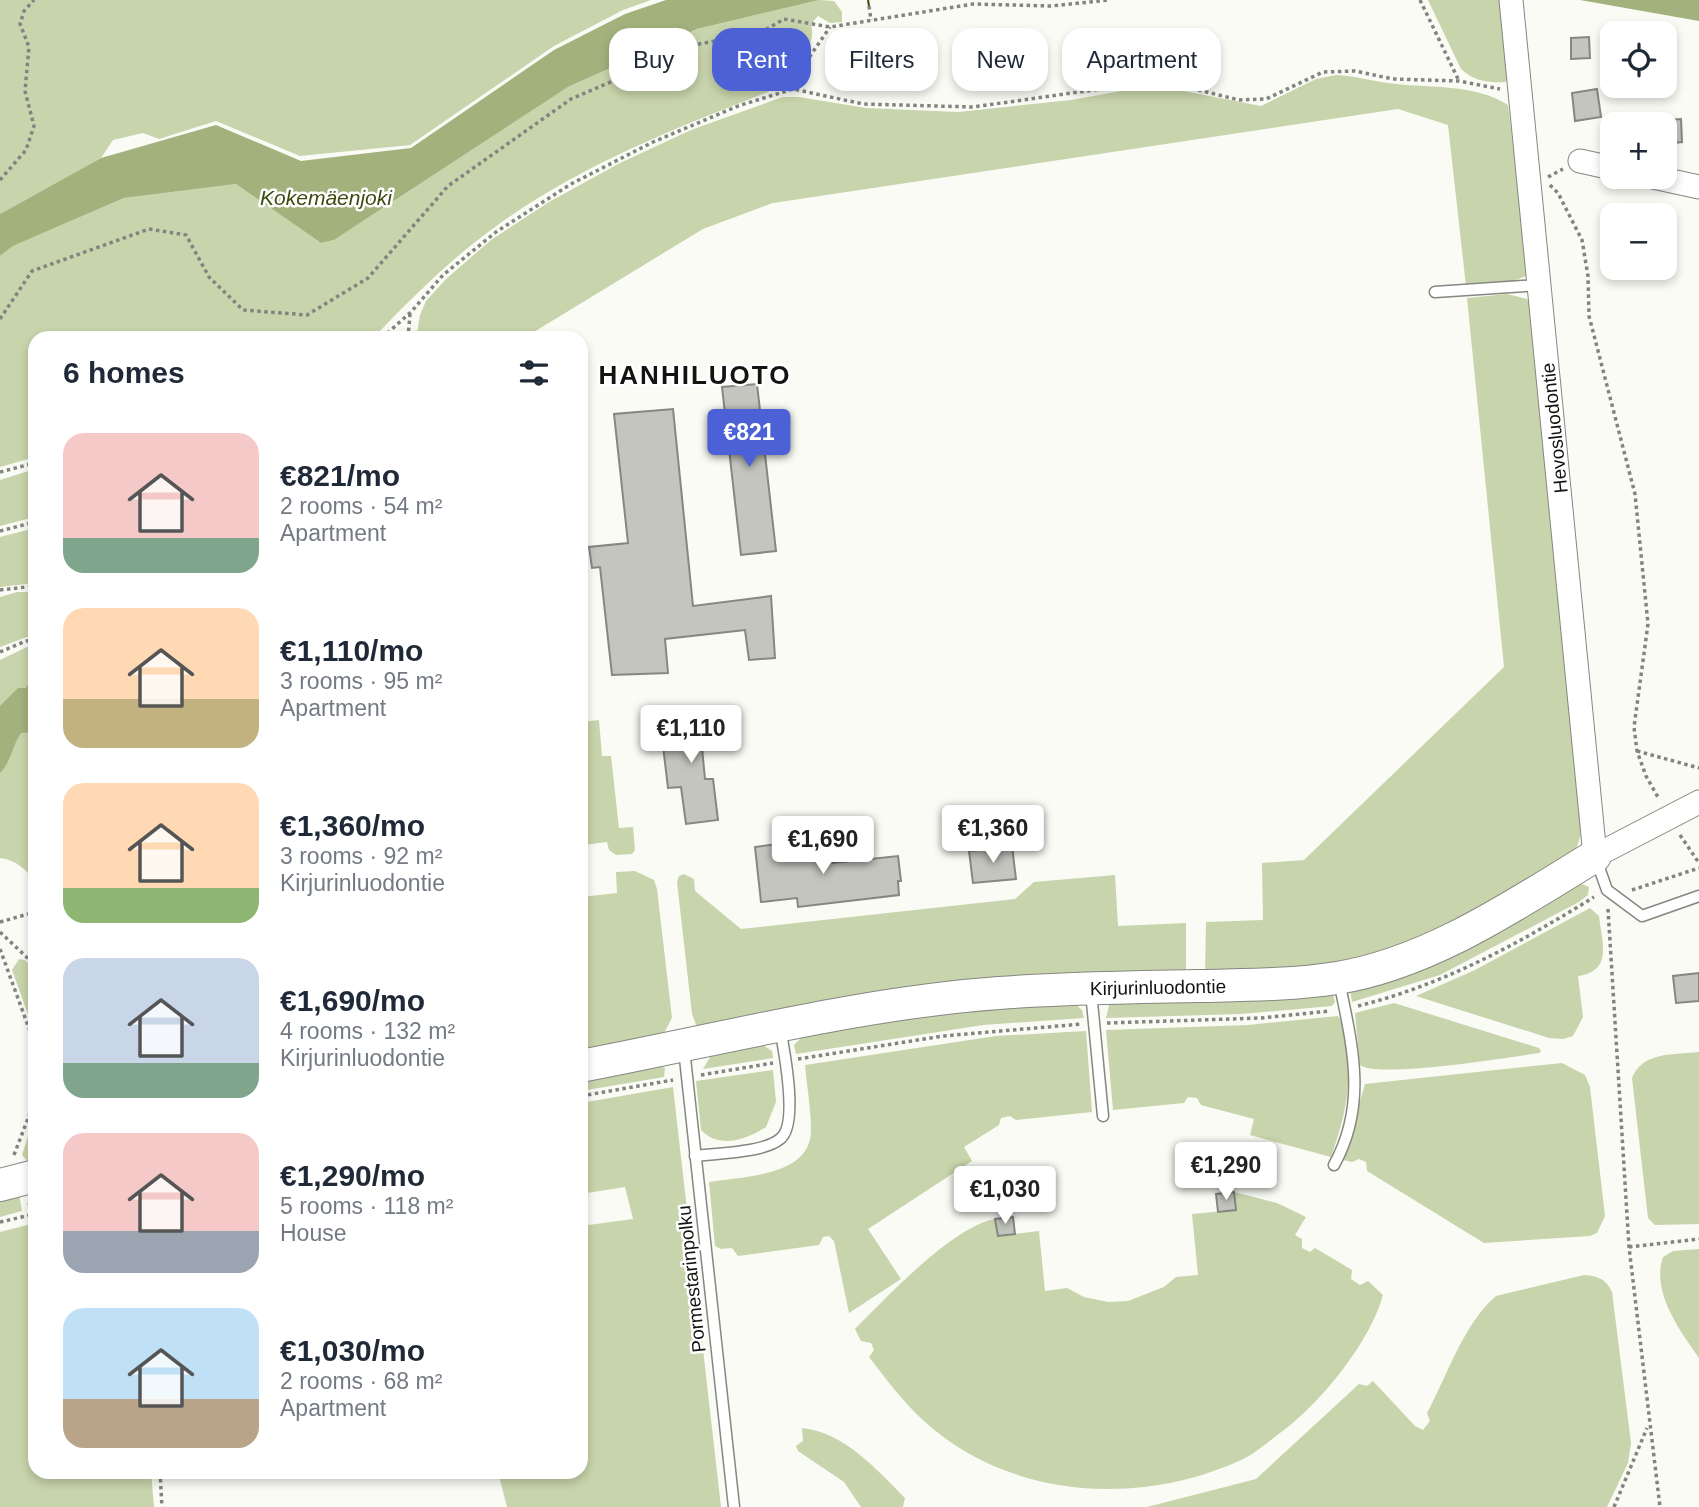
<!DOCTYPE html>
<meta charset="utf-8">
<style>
:root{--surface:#fff;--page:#f6f6f7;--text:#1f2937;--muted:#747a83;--accent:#4b61d5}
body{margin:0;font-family:Helvetica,sans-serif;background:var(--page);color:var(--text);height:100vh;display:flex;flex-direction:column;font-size:26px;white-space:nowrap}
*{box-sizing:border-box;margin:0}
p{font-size:23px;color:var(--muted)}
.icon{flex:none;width:38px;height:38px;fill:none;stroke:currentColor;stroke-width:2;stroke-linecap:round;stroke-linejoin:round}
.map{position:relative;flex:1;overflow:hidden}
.details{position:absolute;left:28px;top:331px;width:560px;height:1148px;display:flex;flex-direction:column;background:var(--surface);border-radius:21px;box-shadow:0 4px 10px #0003}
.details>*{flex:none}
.top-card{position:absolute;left:609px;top:28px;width:665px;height:63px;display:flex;gap:14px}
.controls{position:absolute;left:1600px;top:21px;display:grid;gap:14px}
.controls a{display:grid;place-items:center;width:77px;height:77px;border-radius:14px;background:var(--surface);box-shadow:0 4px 10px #0003;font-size:35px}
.price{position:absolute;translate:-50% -60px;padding:0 16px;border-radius:7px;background:#fff;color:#222;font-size:23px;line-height:46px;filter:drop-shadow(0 2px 4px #0008)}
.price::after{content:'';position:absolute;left:50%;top:42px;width:21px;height:16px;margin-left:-10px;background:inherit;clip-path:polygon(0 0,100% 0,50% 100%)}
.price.on{background:var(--accent);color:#fff}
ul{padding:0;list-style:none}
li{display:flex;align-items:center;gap:21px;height:175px;padding:0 35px}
li span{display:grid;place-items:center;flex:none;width:196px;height:140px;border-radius:21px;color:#555}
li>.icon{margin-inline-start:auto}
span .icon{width:84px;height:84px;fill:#fffc;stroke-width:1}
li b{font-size:30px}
h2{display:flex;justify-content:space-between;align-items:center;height:84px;padding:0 35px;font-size:30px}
.tag{padding:0 24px;border-radius:21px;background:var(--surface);box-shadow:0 4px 10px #0003;font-size:24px;line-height:63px}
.tag.on{background:var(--accent);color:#fff}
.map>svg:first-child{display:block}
.green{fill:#c8d4ab}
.water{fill:#a3b17d}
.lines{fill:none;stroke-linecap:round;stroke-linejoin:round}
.ferry{stroke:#3e4a0f;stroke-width:2;stroke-dasharray:9 7;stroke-linecap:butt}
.building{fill:#c3c5be;stroke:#858782;stroke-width:2}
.lane-casing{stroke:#858781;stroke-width:13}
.street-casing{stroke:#858781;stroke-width:25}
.secondary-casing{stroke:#858781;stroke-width:34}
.path{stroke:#838480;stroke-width:3.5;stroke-dasharray:3.5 3.5;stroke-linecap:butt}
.lane{stroke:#fff;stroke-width:10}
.street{stroke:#fff;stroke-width:23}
.secondary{stroke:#fff;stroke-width:32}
.labels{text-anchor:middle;stroke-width:5;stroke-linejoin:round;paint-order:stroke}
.street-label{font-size:19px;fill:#131412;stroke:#fff}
.water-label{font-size:21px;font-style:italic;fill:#3e4a0f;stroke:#fff}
.district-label{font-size:26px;font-weight:bold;letter-spacing:2px;fill:#131412;stroke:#fff}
</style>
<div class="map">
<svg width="1699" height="1507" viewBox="0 0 1699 1507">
<rect width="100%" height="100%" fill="#f9fbf4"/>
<g class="green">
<polygon points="0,0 651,0 623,10 554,46 410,145 300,156 216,121 159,139 143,133 113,140 101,158 0,214"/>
<path d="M 819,0 L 834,1 L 842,12 L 842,22 L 830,23 L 818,16 L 811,24 C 818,51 789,76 768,92 C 671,130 571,169 487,233 C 445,264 409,301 373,338 L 35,338 L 35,457 L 0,467 L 0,256 L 13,246 L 124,198 L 236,184 L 321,243 L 334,240 L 568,87 L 697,29 Z"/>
<path d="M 1428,0 L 1503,0 L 1509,77 L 1505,82 C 1488,83 1474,81 1461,69 Z"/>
<path d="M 1336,75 C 1357,76 1375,82 1396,84 C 1433,88 1475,84 1508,105 L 1529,270 L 1527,276 L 1507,283 L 1466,286 L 1448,125 L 1398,109 L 773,203 L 703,229 L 524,338 L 416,338 L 420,315 L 426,301 L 446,279 L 491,240 L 549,202 L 620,163 L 691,130 L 783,97 L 799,97 L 866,108 L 958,112 L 1071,100 L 1138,88 L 1168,88 L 1261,106 L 1316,79 Z"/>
<polygon points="1507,294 1527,299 1533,308 1583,826 1577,847 1568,860 1429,938 1351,964 1205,973 1206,922 1263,920 1262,863 1304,860 1504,667 1467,298"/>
<polygon points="35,469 35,517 0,526 0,480"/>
<polygon points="35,528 35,583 0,587 0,537"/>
<polygon points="17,592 35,592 35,637 27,637 0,647 0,597"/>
<path d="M 27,647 L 35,647 L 35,882 C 26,869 16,860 0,858 L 0,660 Z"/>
<polygon points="599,720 602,756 611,756 619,828 633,827 635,850 632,854 616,855 609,850 607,842 584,845 584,853 581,853 581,722"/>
<polygon points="635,871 654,880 657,889 672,1018 663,1035 581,1055 581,897 617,893 616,872"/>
<polygon points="684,874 694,879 695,891 741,929 1015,899 1034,882 1115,875 1118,926 1186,923 1186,972 704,1030 696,1025 692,1014 677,882 679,876"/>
<polygon points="1577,882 1589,887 1588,895 1579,902 1440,975 1352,1002 1349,984"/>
<path d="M 1590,908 L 1599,916 C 1602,943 1613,971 1578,976 L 1583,1017 L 1573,1036 L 1563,1039 L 1549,1038 L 1416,996 L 1475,970 Z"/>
<polygon points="19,959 25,960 35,969 35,1034 12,970"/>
<polygon points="1333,993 1335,1002 1332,1006 1241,1014 1106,1018 1110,1001"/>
<polygon points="1073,1002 1082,1010 1084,1018 983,1025 796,1054 794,1045 803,1036 885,1019"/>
<path d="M 1394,1003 L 1539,1048 L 1541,1051 L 1539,1053 C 1510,1057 1377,1079 1360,1065 L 1355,1013 Z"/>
<path d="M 1338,1016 C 1343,1023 1344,1033 1345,1042 C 1353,1084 1345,1117 1331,1157 L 1250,1135 L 1254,1119 L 1201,1105 L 1197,1098 L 1188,1097 L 1184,1103 L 1113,1110 L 1106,1030 L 1248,1025 Z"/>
<path d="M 1086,1031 L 1092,1112 L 1016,1120 L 1010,1116 L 1001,1118 L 999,1125 L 964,1147 L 972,1161 L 868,1229 L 901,1279 L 849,1313 L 834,1241 L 829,1236 L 823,1237 L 819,1245 L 738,1256 L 732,1248 L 721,1249 L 715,1246 L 709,1182 C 743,1176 810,1177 811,1131 C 811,1109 807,1087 805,1065 L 996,1036 Z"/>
<polygon points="760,1043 772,1051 773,1058 703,1069 712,1054"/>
<path d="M 1699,1052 L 1699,1224 L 1655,1225 L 1648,1218 L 1632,1078 C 1643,1051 1674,1055 1699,1052 Z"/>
<polygon points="1562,1063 1585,1075 1590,1087 1605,1216 1597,1233 1590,1236 1484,1243 1367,1171 1366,1162 1359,1159 1352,1162 1343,1160 1365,1084"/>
<polygon points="656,1065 665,1068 664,1077 581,1091 581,1079"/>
<path d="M 773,1070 L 776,1102 L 766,1127 C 746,1140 719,1149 701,1130 L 696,1081 Z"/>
<polygon points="673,1087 721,1507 507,1507 498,1472 581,1472 581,1226 633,1219 625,1187 581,1194 581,1103"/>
<polygon points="35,1115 35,1163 28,1162 22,1155"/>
<path d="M 1234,1192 L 1277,1203 L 1306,1217 L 1295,1235 L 1302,1239 L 1302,1248 L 1310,1252 L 1315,1248 L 1352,1270 L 1351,1279 L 1360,1285 L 1368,1281 L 1383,1295 C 1370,1342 1322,1401 1284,1430 C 1271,1439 1259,1451 1245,1458 C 1144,1507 1010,1500 924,1421 C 903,1402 886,1379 869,1357 L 874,1350 L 871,1343 L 861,1341 L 855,1329 C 887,1297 952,1227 995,1219 L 998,1236 L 1039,1231 L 1045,1291 L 1067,1288 L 1084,1297 L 1108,1302 L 1128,1301 L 1164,1287 L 1176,1277 L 1198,1275 L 1192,1214 L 1235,1210 Z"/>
<polygon points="19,1194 22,1211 0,1217 0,1199"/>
<polygon points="35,1223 35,1472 151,1472 154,1507 0,1507 0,1232"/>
<path d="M 1699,1249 L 1699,1358 C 1680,1331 1651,1292 1663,1257 L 1673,1251 Z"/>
<path d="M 1584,1275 C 1598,1276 1606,1279 1612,1292 L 1631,1443 L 1628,1463 L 1607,1507 L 1147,1507 L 1256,1479 L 1359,1384 L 1367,1386 L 1373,1381 L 1415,1426 L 1423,1430 L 1430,1421 L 1427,1413 C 1447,1376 1464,1323 1496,1296 Z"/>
<path d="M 802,1428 C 844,1432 877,1470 905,1498 L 903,1507 L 861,1507 L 844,1482 L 798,1451 L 796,1446 L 803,1441 Z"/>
</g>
<g class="water">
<polygon points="666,0 819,0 697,29 568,87 334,240 321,243 236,184 124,198 13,246 0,256 0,214 101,158 216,125 301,161 411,148 554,50 625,14"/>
<polygon points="1580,0 1699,0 1699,21"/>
<path d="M 35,673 L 35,732 L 21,733 C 12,746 11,762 0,773 L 0,706 L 18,688 L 26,688 Z"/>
</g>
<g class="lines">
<polyline class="ferry" points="868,0 869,6"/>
</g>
<g class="building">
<polygon points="1589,37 1590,58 1571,59 1571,38"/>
<polygon points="1597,89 1601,117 1575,121 1572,93"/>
<polygon points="1681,119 1682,142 1664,144 1664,120"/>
<polygon points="757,384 776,551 741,555 722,387"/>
<polygon points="673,409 693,606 771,596 775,658 749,660 745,630 665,639 668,673 612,675 600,567 592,568 589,547 628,543 614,414"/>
<polygon points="705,707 710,747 702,748 705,779 713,779 718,820 686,824 681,787 668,788 663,746 676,745 672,711"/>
<polygon points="794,842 796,852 831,848 833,863 898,856 901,881 898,881 899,895 798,907 797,898 761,902 755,847"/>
<polygon points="1012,846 1016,879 973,883 969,851"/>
<polygon points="1699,973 1699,1001 1676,1003 1673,976"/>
<polygon points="1234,1192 1236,1210 1218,1212 1216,1194"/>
<polygon points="1013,1217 1015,1234 998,1236 995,1219"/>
</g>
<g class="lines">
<defs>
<g id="lane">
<polyline points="1435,292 1539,285"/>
<polyline points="1596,859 1607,890 1642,916 1699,896"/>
<polyline points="1091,992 1103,1116"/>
<polyline points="684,1049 734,1507"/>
<path d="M 695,1156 C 717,1153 763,1153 780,1139 C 799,1125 784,1050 780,1028"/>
<path d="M 1334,1165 C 1368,1104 1352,1044 1339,981"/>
</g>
<g id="street">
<polyline points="1511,0 1595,856 1699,802"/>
<polyline points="1580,161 1612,168"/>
<polyline points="1653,177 1699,187"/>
</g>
<g id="secondary">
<path d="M 581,1066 C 718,1040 860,1003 999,993 C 1065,988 1133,987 1200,986 C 1245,985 1292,985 1337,978 C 1430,963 1516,904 1595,856"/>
<polyline points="0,1185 35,1176"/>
</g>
</defs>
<use href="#lane" class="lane-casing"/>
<use href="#street" class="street-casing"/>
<use href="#secondary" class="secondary-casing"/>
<g class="path">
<polyline points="1420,0 1459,81"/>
<polyline points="869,6 871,20"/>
<polyline points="793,88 806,62 830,27"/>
<polyline points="1548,177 1563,169"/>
<polyline points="0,180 26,150 34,126 25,91 29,47 20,24 24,11 34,0"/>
<polyline points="1550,185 1558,193 1582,240 1588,276 1589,316 1635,494 1648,624 1634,727 1637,751 1646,776 1659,799"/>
<polyline points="0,319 32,271 149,229 186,235 209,277 243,310 307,315 368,278 448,186 571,99 699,44 762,32 784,19 830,27 973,4 1051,6 1109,0"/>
<polyline points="382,338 411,312 443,275 496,232 571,184 653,142 738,106 793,89 863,104 973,107 1129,85 1182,86 1239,100 1266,99 1323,72 1355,71 1393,79 1459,81 1500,89"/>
<polyline points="408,338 410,314"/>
<polyline points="0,472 35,463"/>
<polyline points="0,531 35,522"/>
<polyline points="0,590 35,586"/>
<polyline points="0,652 26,641 35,641"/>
<polyline points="1637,751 1699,768"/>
<polyline points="1680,835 1699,863"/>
<polyline points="1632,890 1699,868"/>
<polyline points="1608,909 1629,1247 1660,1507"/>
<polyline points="0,922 35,912"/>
<polyline points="0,932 35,965"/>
<polyline points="0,949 35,1045"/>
<path d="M 1358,1006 C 1443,985 1520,943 1594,897"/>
<polyline points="1107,1023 1261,1018 1330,1011"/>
<polyline points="798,1059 943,1036 1082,1024"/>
<polyline points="701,1075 773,1063"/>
<polyline points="581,1096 673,1080"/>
<polyline points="14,1155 35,1100"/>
<polyline points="29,1203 32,1214"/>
<polyline points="0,1222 35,1214"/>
<polyline points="1629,1247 1699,1239"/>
<polyline points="160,1472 162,1507"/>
<polyline points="1614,1507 1647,1428"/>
</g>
<use href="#lane" class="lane"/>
<use href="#street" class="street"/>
<use href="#secondary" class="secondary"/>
</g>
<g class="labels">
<g class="street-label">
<text transform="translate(1554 428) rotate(-96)" y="7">Hevosluodontie</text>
<text transform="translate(1158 987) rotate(-1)" y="7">Kirjurinluodontie</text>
<text transform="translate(691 1279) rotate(-96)" y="7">Pormestarinpolku</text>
</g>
<g class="water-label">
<text x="326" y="205">Kokemäenjoki</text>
</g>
<g class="district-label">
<text x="695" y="384">HANHILUOTO</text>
</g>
</g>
</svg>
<div class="controls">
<a><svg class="icon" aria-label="locate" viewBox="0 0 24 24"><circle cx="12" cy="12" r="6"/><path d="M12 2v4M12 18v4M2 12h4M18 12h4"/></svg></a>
<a>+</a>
<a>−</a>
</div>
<b class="price on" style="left:749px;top:469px">€821</b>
<b class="price" style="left:691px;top:765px">€1,110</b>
<b class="price" style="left:993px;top:865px">€1,360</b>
<b class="price" style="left:823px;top:876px">€1,690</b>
<b class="price" style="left:1226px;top:1202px">€1,290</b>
<b class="price" style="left:1005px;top:1226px">€1,030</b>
<div class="top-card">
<a class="tag">Buy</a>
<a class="tag on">Rent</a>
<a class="tag">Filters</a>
<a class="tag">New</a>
<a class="tag">Apartment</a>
</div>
<section class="details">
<h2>6 homes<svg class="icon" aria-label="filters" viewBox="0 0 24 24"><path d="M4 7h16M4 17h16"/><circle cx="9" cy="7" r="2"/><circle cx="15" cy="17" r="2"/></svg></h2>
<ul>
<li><span style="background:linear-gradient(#f6c9c9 75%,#7fa58c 0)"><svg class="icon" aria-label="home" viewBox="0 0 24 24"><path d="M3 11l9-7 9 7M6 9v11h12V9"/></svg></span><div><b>€821/mo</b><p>2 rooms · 54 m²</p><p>Apartment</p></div></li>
<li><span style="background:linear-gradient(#ffd9b3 65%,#c2b280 0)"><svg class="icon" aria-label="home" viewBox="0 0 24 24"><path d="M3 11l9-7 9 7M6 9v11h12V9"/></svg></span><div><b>€1,110/mo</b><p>3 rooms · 95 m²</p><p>Apartment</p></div></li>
<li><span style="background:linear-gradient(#ffd9b3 75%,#8fb573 0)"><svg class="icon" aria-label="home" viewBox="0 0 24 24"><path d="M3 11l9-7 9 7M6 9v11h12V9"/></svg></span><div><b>€1,360/mo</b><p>3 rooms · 92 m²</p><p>Kirjurinluodontie</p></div></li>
<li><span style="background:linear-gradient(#c9d6e8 75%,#7fa58c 0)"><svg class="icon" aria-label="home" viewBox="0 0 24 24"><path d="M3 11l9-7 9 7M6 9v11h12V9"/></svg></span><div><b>€1,690/mo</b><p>4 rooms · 132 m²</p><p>Kirjurinluodontie</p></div></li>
<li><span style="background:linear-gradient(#f6c9c9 70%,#9aa5b1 0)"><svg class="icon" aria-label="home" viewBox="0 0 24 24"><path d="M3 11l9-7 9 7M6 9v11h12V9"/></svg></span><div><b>€1,290/mo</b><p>5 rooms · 118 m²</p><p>House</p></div></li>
<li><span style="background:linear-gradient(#bfe0f5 65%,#b9a48a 0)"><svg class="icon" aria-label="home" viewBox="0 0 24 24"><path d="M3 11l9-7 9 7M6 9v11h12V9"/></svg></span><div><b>€1,030/mo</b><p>2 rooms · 68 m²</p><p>Apartment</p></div></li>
</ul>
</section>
</div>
